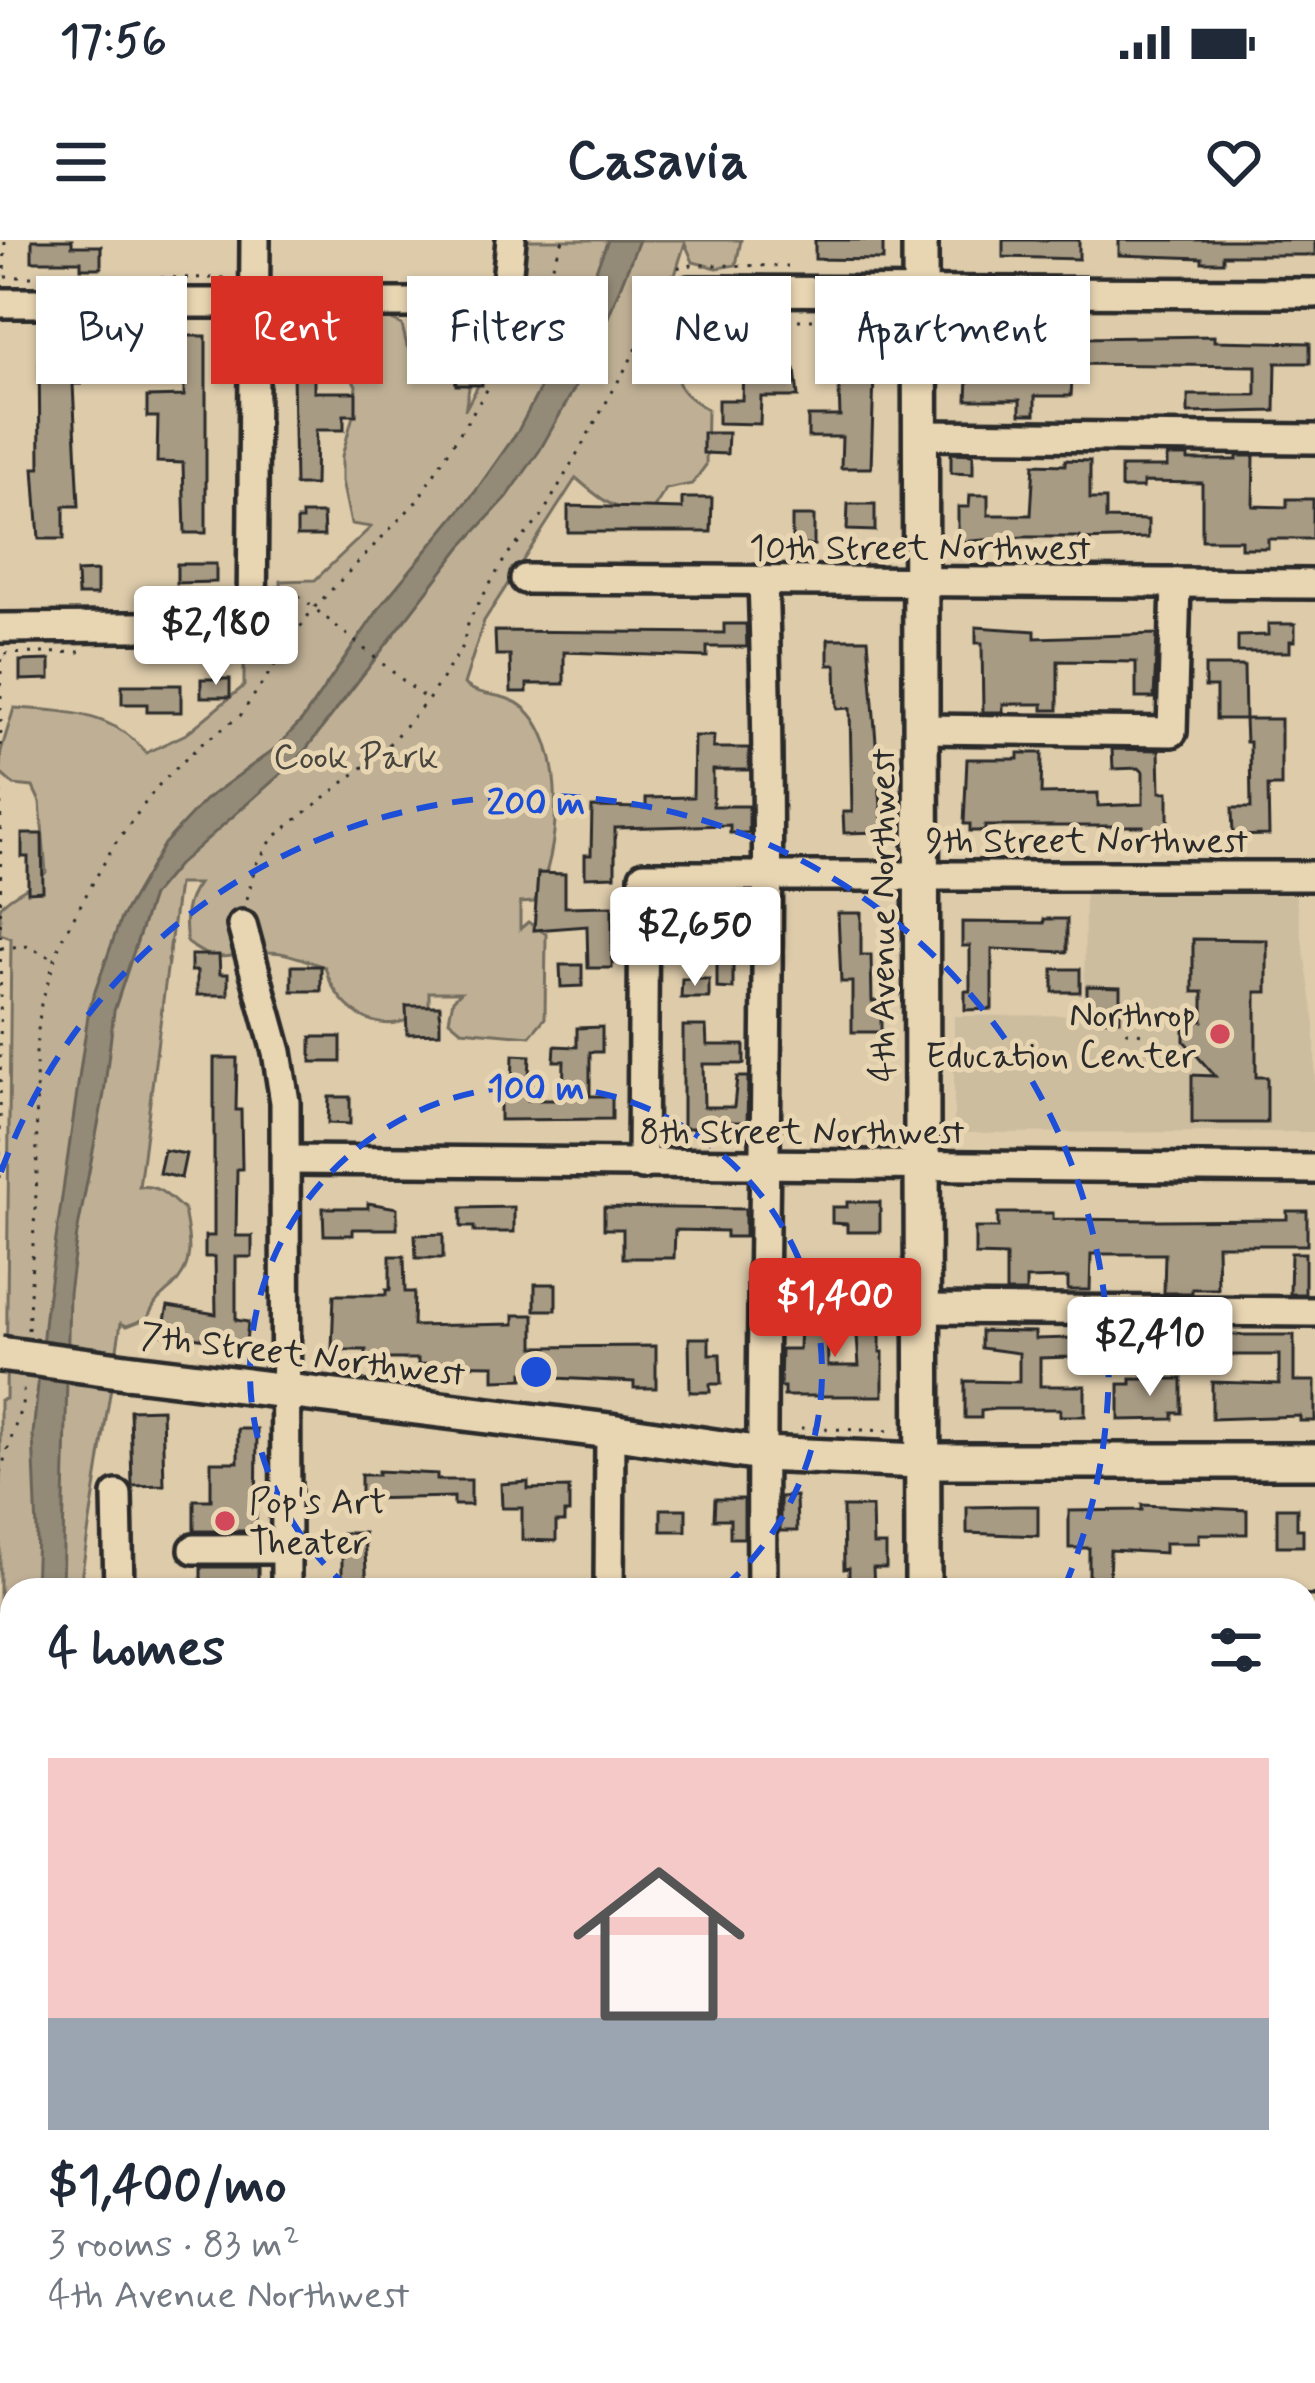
<!DOCTYPE html>
<meta charset="utf-8">
<style>
:root{--surface:#fff;--page:#f2f2f3;--text:#1f2937;--muted:#747a83;--accent:#d93025}
body{margin:0;font-family:Mynerve,sans-serif;background:var(--page);color:var(--text);height:100vh;display:flex;flex-direction:column;font-size:45px;white-space:nowrap}
*{box-sizing:border-box;margin:0}
p{font-size:39px;color:var(--muted)}
.icon{flex:none;width:66px;height:66px;fill:none;stroke:currentColor;stroke-width:2;stroke-linecap:round;stroke-linejoin:round}
.map{position:relative;flex:1;overflow:hidden}
.side{position:absolute;left:0px;top:1338px;width:1317px;height:807px;display:flex;flex-direction:column;background:var(--surface);border-radius:36px 36px 0 0;box-shadow:0 3px 9px #0004}
.side>*{flex:none}
.banner{position:absolute;left:36px;top:36px;width:1245px;height:108px;display:flex;gap:24px}
.price{position:absolute;translate:-50% -102px;padding:0 27px;border-radius:12px;background:#fff;color:#222;font-size:39px;line-height:78px;filter:drop-shadow(0 3px 6px #0008)}
.price::after{content:'';position:absolute;left:50%;top:72px;width:36px;height:27px;margin-left:-18px;background:inherit;clip-path:polygon(0 0,100% 0,50% 100%)}
.price.active{background:var(--accent);color:#fff}
ul{padding:0;list-style:none}
li{display:grid;align-content:center;gap:24px;height:636px;padding:0 48px}
li span{display:grid;place-items:center;height:372px;border-radius:0px;color:#555}
li>.icon{margin-inline-start:auto}
span .icon{width:216px;height:216px;fill:#fffc;stroke-width:1}
li b{font-size:51px}
h2{display:flex;justify-content:space-between;align-items:center;height:144px;padding:0 48px;font-size:51px}
.pill{padding:0 42px;border-radius:0px;background:var(--surface);box-shadow:0 3px 9px #0004;font-size:42px;line-height:108px}
.pill.active{background:var(--accent);color:#fff}
.status{display:flex;justify-content:space-between;align-items:center;height:84px;padding:0 60px;background:var(--surface);direction:ltr}
.status svg{height:33px;fill:currentColor}
header{display:flex;justify-content:space-between;align-items:center;height:156px;padding:0 48px;background:var(--surface);font-size:54px;font-weight:800}
.map>svg:first-child{display:block}
.built{fill:#cdbd9f}
.green{fill:#bfb095;stroke:#756e60;stroke-width:3}
.water{fill:#938a77;stroke:#696459;stroke-width:3}
.building{fill:#a89b84;stroke:#2b2b2b;stroke-width:3}
.lines{fill:none;stroke-linecap:round;stroke-linejoin:round}
.minor-casing{stroke:#2b2b2b;stroke-width:36}
.major-casing{stroke:#2b2b2b;stroke-width:42}
.path{stroke:#2b2b2b;stroke-width:3;stroke-dasharray:3 9;stroke-linecap:butt}
.minor{stroke:#e8d5b2;stroke-width:27}
.major{stroke:#e8d5b2;stroke-width:33}
.rail{stroke:#2b2b2b;stroke-width:6}
.major-bridge-casing{stroke:#2b2b2b;stroke-width:42;stroke-linecap:butt}
.major-bridge{stroke:#e8d5b2;stroke-width:33}
.ring{fill:none;stroke:#1d4ed8;stroke-width:6;stroke-dasharray:21 15}
.poi-dot{fill:#d1495b;stroke:#e8d5b2;stroke-width:4.5}
.labels{text-anchor:middle;stroke-width:10;stroke-linejoin:round;paint-order:stroke}
.street-label{font-size:36px;fill:#2b2b2b;stroke:#e8d5b2}
.park-label{font-size:36px;fill:#494640;stroke:#e8d5b2}
.poi-label{font-size:36px;fill:#2b2b2b;stroke:#e8d5b2;text-anchor:end}
.centre{fill:#1d4ed8;stroke:#e8d5b2;stroke-width:6}
.ring-label{font-size:36px;text-anchor:middle;font-weight:bold;fill:#1d4ed8;stroke:#e8d5b2;stroke-width:10;stroke-linejoin:round;paint-order:stroke}
</style>
<div class="status"><b>17:56</b><svg viewBox="0 0 49 12"><path d="M0 12V9h3v3zM5 12V6h3v6zM10 12V3h3v9zM15 12V0h3v12zM26 1h20v11H26zM47 4h2v5h-2z"/></svg></div>
<header><svg class="icon" aria-label="menu" viewBox="0 0 24 24"><path d="M4 6h16M4 12h16M4 18h16"/></svg>Casavia<svg class="icon" aria-label="heart" viewBox="0 0 24 24"><path d="M12 20l-8-8c-3-5 5-10 8-4 3-6 11-1 8 4z"/></svg></header>
<div class="map">
<svg width="1315" height="2143" viewBox="0 0 1315 2143">
<rect width="100%" height="100%" fill="#ddcbaa"/>
<filter id="ink" filterUnits="userSpaceOnUse"><feTurbulence type="fractalNoise" baseFrequency=".00833" numOctaves="2"/><feDisplacementMap in="SourceGraphic" scale="24" xChannelSelector="R" yChannelSelector="G"/><feConvolveMatrix kernelMatrix="1 2 1 2 8 2 1 2 1" color-interpolation-filters="sRGB"/></filter>
<g filter="url(#ink)">
<g class="built">
<polygon points="1085,652 1295,653 1315,783 1315,892 954,893 954,776 1084,775"/>
<polygon points="0,1708 12,1713 12,1921 0,1921"/>
<rect x="0" y="2018" width="12" height="107"/>
<polygon points="1305,2098 1315,2100 1315,2143 980,2143 979,2133 1305,2133"/>
</g>
<path class="green" d="M 523,0 L 741,0 L 736,25 L 717,28 L 693,22 L 685,3 C 678,25 664,67 665,89 C 665,95 674,107 674,115 C 678,147 677,152 707,169 L 706,225 L 692,244 L 666,249 L 652,271 C 617,274 601,260 576,238 L 484,381 L 464,444 C 480,458 505,452 523,467 C 568,504 561,616 534,662 L 520,663 L 520,689 L 528,682 L 546,694 L 545,778 L 530,796 L 461,790 L 449,780 L 453,760 L 461,752 L 429,752 L 429,765 C 389,805 338,775 325,727 C 307,721 288,712 269,712 C 235,711 218,729 187,702 C 184,679 184,663 198,644 L 178,644 L 139,947 C 158,944 169,957 184,970 C 189,997 196,1026 172,1047 C 159,1058 155,1061 148,1078 L 127,1086 L 121,1083 L 80,1345 L 83,1350 L 12,1350 L 12,1713 L 0,1708 L 0,1160 L 6,1159 L 11,698 L 0,694 L 0,667 C 14,650 33,649 46,632 L 40,562 L 33,547 L 14,545 L 0,533 L 1,511 L 14,468 C 62,471 113,471 146,513 L 186,494 L 244,446 L 244,408 L 268,409 L 282,378 L 281,341 L 315,340 L 371,287 L 351,284 L 342,241 L 342,216 L 354,172 L 356,145 L 342,126 L 341,99 L 348,81 L 383,76 L 402,85 L 407,106 L 422,127 L 460,131 L 469,148 L 465,170 L 511,84 Z"/>
<g class="water">
<polygon points="608,0 639,0 592,117 540,210 507,257 461,307 300,517 178,625 152,656 114,771 104,854 77,994 69,1053 62,1350 35,1350 37,1292 33,1194 45,1076 89,768 121,678 164,604 205,560 277,507 302,480 383,363 475,252 518,191 547,135 574,84"/>
<polygon points="12,1421 12,1542 0,1578 0,1441"/>
</g>
<g class="building">
<polygon points="32,0 72,0 72,6 101,6 101,28 81,28 81,21 32,21"/>
<polygon points="815,0 883,0 883,20 815,19"/>
<polygon points="1003,0 1079,0 1079,19 1003,17"/>
<polygon points="1119,0 1315,0 1315,15 1223,15 1223,22 1202,22 1202,18 1119,15"/>
<polygon points="889,89 889,105 875,105 871,228 841,228 842,197 808,197 808,176 840,176 837,92"/>
<polygon points="716,93 739,93 739,102 754,102 753,118 716,118"/>
<polygon points="970,93 1001,93 1001,117 1018,117 1018,136 1048,136 1049,101 1082,98 1214,96 1214,101 1310,103 1310,123 1276,123 1275,171 1188,173 1188,155 1256,155 1256,126 1073,124 1071,156 1035,156 1035,174 1020,174 1020,160 967,160"/>
<polygon points="181,96 206,96 206,293 185,293 183,223 157,222 158,177 147,177 147,157 184,156 184,123 181,120 137,120 136,100 182,100"/>
<rect x="300" y="98" width="25" height="24"/>
<polygon points="39,99 62,99 62,110 85,109 81,144 73,144 79,266 64,266 64,299 39,299 34,228 40,228"/>
<polygon points="455,105 481,105 482,145 456,145 455,133 417,134 417,116 455,115"/>
<polygon points="743,129 795,129 798,157 761,157 760,184 718,183 718,160 742,160"/>
<polygon points="293,131 314,131 314,152 356,152 356,175 344,175 344,190 316,190 315,245 295,245"/>
<polygon points="703,193 728,193 727,214 703,213"/>
<polygon points="951,213 973,214 973,234 951,233"/>
<polygon points="1167,216 1188,216 1188,220 1237,220 1237,216 1254,216 1253,266 1287,267 1287,259 1313,259 1313,299 1268,299 1268,308 1241,308 1241,300 1202,300 1202,243 1143,242 1143,248 1121,248 1121,227 1167,227"/>
<polygon points="1065,220 1090,221 1090,259 1106,259 1106,279 1148,280 1148,298 1080,300 1080,297 1023,297 958,302 958,267 969,267 970,255 988,255 988,275 1031,275 1034,224 1065,225"/>
<polygon points="682,258 712,258 711,292 568,292 568,266 682,269"/>
<polygon points="848,264 875,264 875,291 847,290"/>
<polygon points="302,274 323,274 324,296 297,296 297,280 302,280"/>
<rect x="792" y="276" width="22" height="29"/>
<polygon points="177,324 216,324 216,342 177,343"/>
<polygon points="97,331 97,355 78,355 77,332"/>
<polygon points="724,384 746,384 747,407 707,407 707,417 564,412 564,444 527,444 527,452 511,452 510,415 496,415 495,391 724,393"/>
<polygon points="1268,384 1295,384 1295,401 1290,401 1290,412 1238,412 1238,396 1268,395"/>
<polygon points="976,387 1035,391 1035,398 1157,394 1154,458 1136,458 1136,422 1058,421 1058,470 1043,470 1043,464 1003,464 1003,472 983,472 982,403 976,403"/>
<polygon points="828,399 868,399 883,592 844,593 843,572 852,572 850,468 837,469 836,425 828,425"/>
<polygon points="50,420 50,439 20,440 20,421"/>
<polygon points="1205,426 1244,426 1245,479 1216,479 1216,447 1205,447"/>
<rect x="201" y="439" width="29" height="18"/>
<polygon points="122,445 181,445 181,472 147,472 147,464 122,464"/>
<polygon points="1245,479 1281,479 1281,546 1268,546 1269,595 1233,596 1232,568 1251,568 1250,502 1246,502"/>
<polygon points="694,496 714,496 713,508 749,508 749,530 713,530 713,566 749,566 749,593 730,593 730,585 615,588 615,636 585,637 585,615 591,615 592,567 646,568 646,558 693,557"/>
<polygon points="1112,509 1159,510 1160,552 1168,552 1168,593 1143,593 1143,586 985,586 985,591 970,591 970,584 964,584 967,519 1018,519 1018,513 1042,513 1041,554 1098,553 1098,566 1143,564 1143,532 1139,528 1113,529"/>
<polygon points="22,594 42,594 43,651 28,652 28,617 22,617"/>
<polygon points="538,633 565,634 565,667 612,666 612,728 588,728 587,686 534,690"/>
<polygon points="681,655 698,655 698,672 749,671 749,700 733,699 733,749 717,748 717,707 689,707 689,686 681,686"/>
<polygon points="838,673 861,673 861,715 871,715 872,761 881,761 881,792 852,792 852,742 841,742"/>
<polygon points="1044,679 1067,679 1067,712 992,709 992,769 965,770 965,751 970,751 970,706 962,706 962,682 1044,683"/>
<polygon points="1193,699 1267,700 1267,752 1256,752 1256,837 1267,837 1267,883 1192,883 1192,835 1215,836 1184,801 1184,787 1191,781 1203,781 1203,752 1193,752"/>
<polygon points="191,715 219,715 220,734 228,734 228,755 197,755 197,731 191,731"/>
<polygon points="560,725 582,725 582,746 561,747"/>
<rect x="292" y="726" width="29" height="25"/>
<rect x="1053" y="729" width="27" height="23"/>
<polygon points="682,739 709,739 709,758 681,758"/>
<polygon points="1087,746 1120,747 1120,780 1087,779"/>
<polygon points="406,766 440,766 440,793 407,794"/>
<polygon points="683,786 706,786 707,805 744,805 744,824 703,824 704,867 734,867 737,837 748,837 747,882 710,882 710,888 683,888"/>
<polygon points="602,787 602,812 590,812 590,856 612,856 612,879 500,880 500,850 512,850 513,815 530,816 528,860 563,860 564,821 554,821 555,806 577,807 577,788"/>
<rect x="311" y="797" width="30" height="25"/>
<polygon points="214,818 237,818 236,870 241,870 242,929 237,929 236,996 252,996 252,1017 236,1017 236,1080 248,1082 246,1103 162,1094 168,1066 216,1074 215,1017 205,1017 205,996 214,996"/>
<polygon points="329,857 350,857 350,884 328,883"/>
<polygon points="164,910 186,914 181,938 159,933"/>
<polygon points="847,962 880,962 880,992 847,992 847,984 832,983 832,967 847,967"/>
<polygon points="368,963 397,968 397,989 353,989 353,995 324,995 323,968 368,968"/>
<polygon points="514,967 514,992 474,992 474,987 461,987 461,968"/>
<polygon points="604,967 745,969 745,997 726,997 726,991 675,990 674,1018 623,1018 623,989 604,989"/>
<polygon points="1287,971 1307,971 1307,1005 1217,1005 1218,1049 1192,1049 1192,1053 1164,1053 1165,1014 1091,1014 1090,1050 1068,1050 1068,1038 1026,1039 1026,1052 1006,1052 1006,1016 975,1015 975,988 998,988 998,973 1053,973 1053,979 1158,980 1287,979"/>
<polygon points="443,994 443,1018 416,1018 415,995"/>
<polygon points="1291,1013 1305,1013 1305,1054 1290,1054"/>
<polygon points="390,1016 404,1016 405,1052 414,1052 413,1086 514,1084 514,1075 534,1075 534,1107 656,1106 656,1148 634,1148 634,1142 556,1138 557,1132 523,1132 523,1139 494,1140 494,1125 418,1124 418,1119 366,1119 366,1110 332,1110 334,1055 386,1055 386,1050 390,1050"/>
<rect x="535" y="1044" width="21" height="26"/>
<polygon points="873,1049 873,1090 880,1090 880,1112 883,1112 883,1156 784,1156 784,1147 780,1147 781,1109 799,1109 800,1082 827,1082 828,1126 859,1126 854,1050"/>
<polygon points="981,1091 1035,1092 1035,1099 1071,1098 1071,1117 1040,1118 1040,1146 1085,1146 1085,1176 1060,1176 1060,1169 995,1169 981,1171 981,1178 965,1178 965,1141 1019,1142 1019,1113 981,1108"/>
<polygon points="1228,1095 1294,1095 1294,1141 1315,1141 1315,1181 1300,1181 1300,1176 1212,1179 1212,1142 1279,1144 1279,1115 1228,1115"/>
<polygon points="689,1098 709,1098 709,1114 720,1114 721,1144 710,1144 710,1152 690,1152"/>
<polygon points="1131,1139 1182,1139 1182,1173 1173,1173 1173,1179 1119,1180 1119,1144 1131,1144"/>
<polygon points="162,1169 164,1245 132,1246 130,1170"/>
<polygon points="238,1189 257,1189 256,1291 194,1291 194,1260 211,1260 211,1222 238,1222"/>
<polygon points="378,1231 437,1234 437,1240 471,1240 471,1265 454,1265 454,1257 361,1259 361,1235 378,1235"/>
<polygon points="528,1242 528,1249 569,1248 569,1273 564,1273 564,1282 556,1282 556,1301 522,1300 522,1268 502,1268 501,1244"/>
<polygon points="796,1256 797,1291 780,1291 780,1257"/>
<polygon points="715,1259 744,1259 744,1298 730,1298 730,1279 714,1279"/>
<polygon points="1142,1265 1247,1270 1247,1294 1199,1294 1199,1303 1165,1303 1165,1313 1110,1310 1109,1345 1089,1345 1089,1308 1069,1308 1069,1271 1142,1270"/>
<polygon points="1018,1266 1038,1266 1038,1296 967,1293 967,1267"/>
<polygon points="843,1267 872,1267 873,1305 886,1305 886,1328 873,1328 874,1350 849,1350 849,1328 844,1329"/>
<polygon points="1277,1268 1297,1268 1297,1289 1303,1289 1303,1306 1277,1306"/>
<rect x="661" y="1269" width="25" height="22"/>
<polygon points="342,1293 364,1293 367,1350 342,1350"/>
<rect x="201" y="1327" width="57" height="23"/>
</g>
<g class="lines">
<defs>
<g id="minor">
<polyline points="689,51 1315,53"/>
<polyline points="0,63 485,63 506,52 511,0"/>
<polyline points="920,195 1315,199"/>
<polyline points="525,339 1315,344"/>
<polyline points="0,388 252,386 255,0"/>
<polyline points="921,489 1172,492 1176,343"/>
<polyline points="242,685 277,812 285,862 286,1350"/>
<polyline points="288,920 1315,929"/>
<polyline points="642,925 644,636 1314,636"/>
<polyline points="919,1069 1315,1072"/>
<polyline points="117,1255 119,1350"/>
<polyline points="194,1309 286,1309"/>
<polyline points="609,1350 610,1191"/>
<path d="M 762,1350 C 759,1014 775,677 763,341"/>
<polyline points="1305,1371 1315,1371"/>
<polyline points="1305,1516 1315,1516"/>
<polyline points="1305,1950 1315,1950"/>
<polyline points="0,2129 12,2129"/>
<polyline points="107,2133 107,2143"/>
<polyline points="278,2133 278,2143"/>
<polyline points="440,2143 440,2133"/>
</g>
<g id="major">
<polyline points="920,0 923,1350"/>
<polyline points="126,1131 610,1191 761,1214 920,1221 1315,1221"/>
<polyline points="0,1944 12,1944"/>
<polyline points="0,1983 12,1984"/>
<polyline points="693,2133 719,2143"/>
<polyline points="791,2133 812,2143"/>
<polyline points="942,2133 942,2143"/>
<polyline points="898,2143 904,2133"/>
</g>
</defs>
<use href="#minor" class="minor-casing"/>
<use href="#major" class="major-casing"/>
<g class="path">
<polyline points="672,36 674,28 693,25 788,26"/>
<polyline points="0,37 4,37 5,0"/>
<polyline points="5,37 230,38"/>
<polyline points="654,80 896,80"/>
<polyline points="277,347 293,351 426,459"/>
<polyline points="242,410 272,423"/>
<polyline points="247,659 256,624 273,598 381,513 428,460 462,408 469,380 507,315 540,279 666,57"/>
<polyline points="1,708 27,706 53,718"/>
<polyline points="1126,792 1144,794"/>
<polyline points="0,938 1,414 81,412"/>
<polyline points="28,1090 37,936 36,808 41,764 61,700 114,605 157,547 200,505 240,476 312,370 417,261 531,80 563,0"/>
<polyline points="801,1188 893,1191"/>
<polyline points="0,1233 22,1165 24,1142"/>
<polyline points="308,2133 308,2143"/>
</g>
<use href="#minor" class="minor"/>
<use href="#major" class="major"/>
<g class="rail">
<polyline points="0,1724 12,1728"/>
<polyline points="1305,2113 1315,2116"/>
<polyline points="1224,2133 1235,2143"/>
</g>
<defs>
<polyline id="major-bridge" points="0,1114 126,1131"/>
</defs>
<use href="#major-bridge" class="major-bridge-casing"/>
<use href="#major-bridge" class="major-bridge"/>
</g>
</g>
<g class="ring">
<path d="M350 1349A286 286 0 1 1 722 1349"/>
<path d="M1 932A571 571 0 1 1 1065 1346"/>
</g>
<g class="poi-dot">
<circle cx="1220" cy="794" r="12"/>
<circle cx="225" cy="1281" r="12"/>
</g>
<g class="labels">
<g class="street-label">
<text x="920" y="319">10th Street Northwest</text>
<text x="1087" y="612">9th Street Northwest</text>
<text transform="translate(881 675) rotate(-90)" y="13">4th Avenue Northwest</text>
<text x="802" y="903">8th Street Northwest</text>
<text transform="translate(303 1113) rotate(7)" y="13">7th Street Northwest</text>
</g>
<g class="park-label">
<text x="356" y="528">Cook Park</text>
</g>
<g class="poi-label">
<text x="1196" y="786">Northrop<tspan x="1196" dy="41">Education Center</tspan></text>
<text x="249" y="1273" text-anchor="start">Pop's Art<tspan x="249" dy="41">Theater</tspan></text>
</g>
</g>
<circle cx="536" cy="1132" r="18" class="centre"/>
<g class="ring-label">
<text x="536" y="574">200 m</text>
<text x="536" y="859">100 m</text>
</g>
</svg>
<b class="price" style="left:216px;top:448px">$2,180</b>
<b class="price" style="left:695px;top:749px">$2,650</b>
<b class="price active" style="left:835px;top:1120px">$1,400</b>
<b class="price" style="left:1150px;top:1159px">$2,410</b>
<div class="banner">
<a class="pill">Buy</a>
<a class="pill active">Rent</a>
<a class="pill">Filters</a>
<a class="pill">New</a>
<a class="pill">Apartment</a>
</div>
<section class="side">
<h2>4 homes<svg class="icon" aria-label="filters" viewBox="0 0 24 24"><path d="M4 7h16M4 17h16"/><circle cx="9" cy="7" r="2"/><circle cx="15" cy="17" r="2"/></svg></h2>
<ul>
<li><span style="background:linear-gradient(#f6c9c9 70%,#9aa5b1 0)"><svg class="icon" aria-label="home" viewBox="0 0 24 24"><path d="M3 11l9-7 9 7M6 9v11h12V9"/></svg></span><div><b>$1,400/mo</b><p>3 rooms · 83 m²</p><p>4th Avenue Northwest</p></div></li>
</ul>
</section>
</div>
